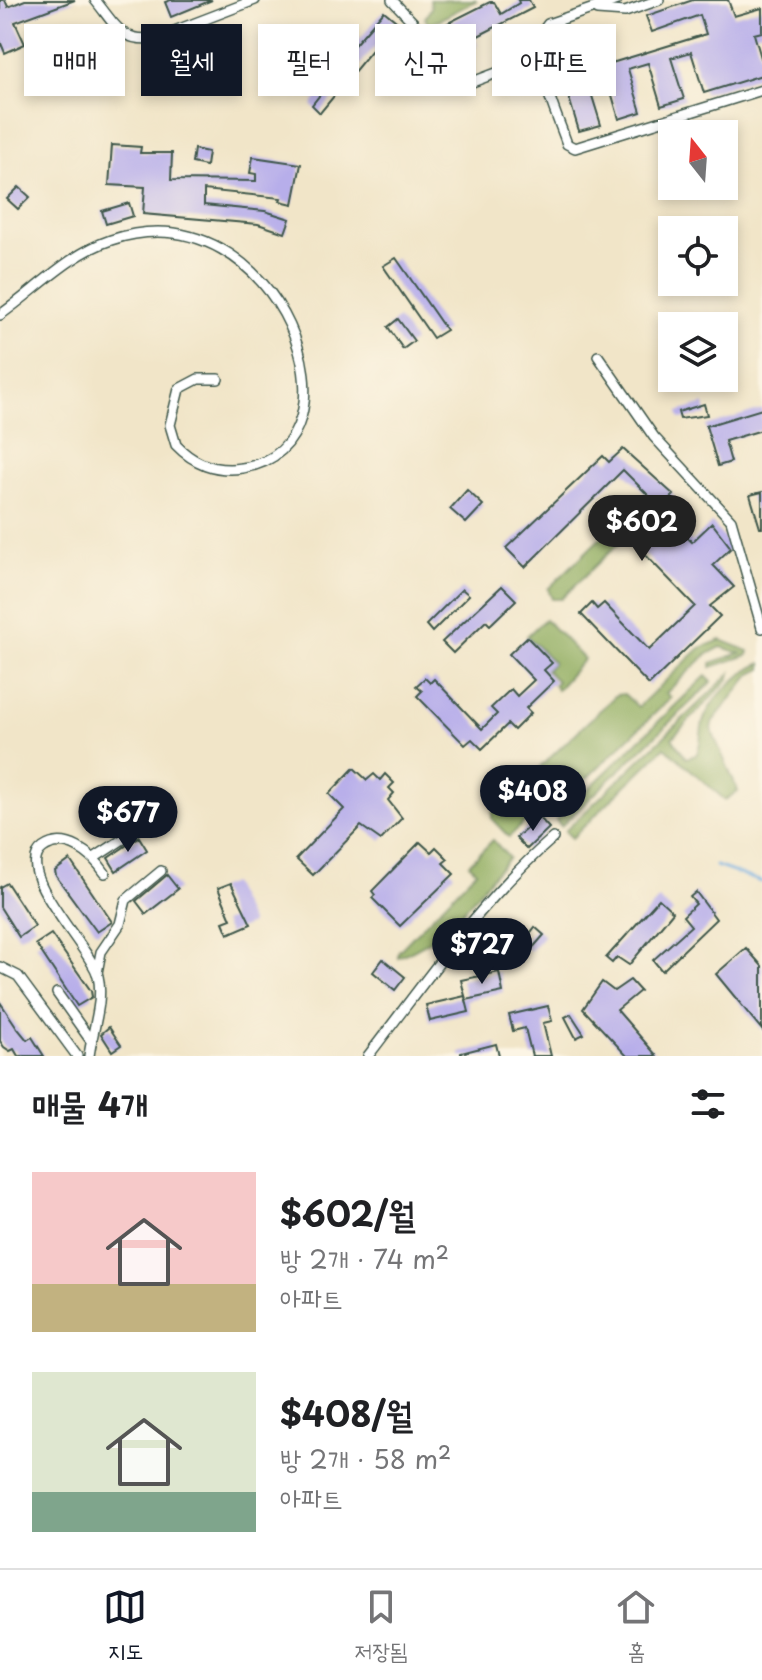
<!DOCTYPE html>
<html lang="ko">
<meta charset="utf-8">
<style>
:root{--surface:#fff;--page:#f2f2f2;--text:#202124;--muted:#757577;--line:#e0e0e0;--accent:#111827}
body{margin:0;font-family:"Playpen Sans","Poor Story",sans-serif;background:var(--page);color:var(--text);height:100vh;display:flex;flex-direction:column;font-size:30px;white-space:nowrap}
*{box-sizing:border-box;margin:0}
p{font-size:26px;color:var(--muted)}
.icon{flex:none;width:44px;height:44px;fill:none;stroke:currentColor;stroke-width:2;stroke-linecap:round;stroke-linejoin:round}
.map{position:relative;height:1056px;overflow:hidden}
.sheet{display:flex;flex-direction:column;background:var(--surface);flex:1}
.sheet>*{flex:none}
.top-card{position:absolute;left:24px;top:24px;width:714px;height:72px;display:flex;gap:16px}
.needle{width:52px;rotate:343deg}
.controls{position:absolute;left:658px;top:120px;display:grid;gap:16px}
.controls a{display:grid;place-items:center;width:80px;height:80px;border-radius:0px;background:var(--surface);box-shadow:0 4px 12px #0003;font-size:40px}
.price{position:absolute;translate:-50% -68px;padding:0 18px;border-radius:28px;background:var(--accent);color:#fff;font-size:26px;line-height:52px;filter:drop-shadow(0 2px 4px #0008)}
.price::after{content:'';position:absolute;left:50%;top:48px;width:24px;height:18px;margin-left:-12px;background:inherit;clip-path:polygon(0 0,100% 0,50% 100%)}
.price.selected{background:#222;color:#fff}
ul{padding:0;list-style:none}
li{display:flex;align-items:center;gap:24px;height:200px;padding:0 32px}
li span{display:grid;place-items:center;flex:none;width:224px;height:160px;border-radius:0px;color:#555}
li>.icon{margin-inline-start:auto}
span .icon{width:96px;height:96px;fill:#fffc;stroke-width:1}
li b{font-size:34px}
h2{display:flex;justify-content:space-between;align-items:center;height:96px;padding:0 32px;font-size:34px}
.chip{padding:0 28px;border-radius:0px;background:var(--surface);box-shadow:0 4px 12px #0003;font-size:28px;line-height:72px}
.chip.selected{background:var(--accent);color:#fff}
.tab-bar{display:flex;justify-content:space-around;align-items:center;height:112px;border-top:2px solid var(--line);background:var(--surface);font-size:22px;color:var(--muted)}
.tab-bar a{display:grid;justify-items:center;gap:4px}
.tab-bar .selected{color:var(--accent)}
.map>svg:first-child{display:block}
.forest{fill:#91ad60;stroke:#58754a;stroke-width:2}
.lines{fill:none;stroke-linecap:round;stroke-linejoin:round}
.stream{stroke:#6cabdf;stroke-width:3}
.building{fill:#b7aeea}
.minor-casing{stroke:#3e564a;stroke-width:12}
.minor{stroke:#fff;stroke-width:9}
</style>
<div class="map">
<svg width="762" height="1056" viewBox="0 0 762 1056">
<rect width="100%" height="100%" fill="#fcf5e5"/>
<filter id="ink" filterUnits="userSpaceOnUse"><feTurbulence type="fractalNoise" baseFrequency=".0125" numOctaves="2"/><feDisplacementMap in="SourceGraphic" scale="16" xChannelSelector="R" yChannelSelector="G"/><feConvolveMatrix kernelMatrix="1 2 1 2 8 2 1 2 1" color-interpolation-filters="sRGB"/></filter>
<filter id="wash" filterUnits="userSpaceOnUse"><feTurbulence type="fractalNoise" baseFrequency=".006" numOctaves="4" result="noise"/><feDisplacementMap in="SourceGraphic" scale="32" xChannelSelector="R" yChannelSelector="G"/><feGaussianBlur stdDeviation="1.8" result="paint"/><feColorMatrix in="noise" values="0 0 0 0 0 0 0 0 0 0 0 0 0 0 0 0 0 1.4 0 .05"/><feComposite in="paint" operator="in"/></filter>
<g filter="url(#wash)">
<rect width="100%" height="100%" fill="#f1e5c8"/>
<g class="forest">
<polygon points="430,0 477,0 429,25 425,18 431,8"/>
<polygon points="614,525 622,533 620,542 561,599 552,599 548,589"/>
<polygon points="545,619 584,659 557,690 553,685 557,681 546,670 553,662 527,636"/>
<polygon points="721,640 749,651 748,655 711,667 711,663 740,653 721,647 706,655 666,693 671,698 546,817 538,809 509,837 492,819 492,813 616,695 624,694 638,707 700,648"/>
<path d="M 762,663 L 762,669 L 750,675 L 713,721 L 711,729 L 738,791 L 725,800 L 665,747 L 572,838 L 565,831 L 731,673 L 730,678 L 672,738 L 686,758 L 696,755 C 703,742 699,729 705,717 C 714,695 741,672 762,663 Z"/>
<polygon points="706,676 712,682 561,826 556,820"/>
<path d="M 493,840 L 509,858 C 465,902 460,931 398,957 L 398,952 L 476,871 L 469,864 Z"/>
</g>
<g class="lines">
<polyline class="stream" points="716,866 762,882"/>
</g>
<g id="blocks">
<g class="building">
<polygon points="0,0 5,0 8,7 25,0 75,0 15,22 25,44 5,53 0,41"/>
<polygon points="171,0 212,0 171,17 165,2"/>
<polygon points="518,0 529,0 533,8 474,38 478,45 468,50 456,28 441,36 438,28 490,2 494,2 501,14 519,3"/>
<polygon points="693,0 728,0 734,16 762,8 762,32 754,34 762,61 762,75 704,93 691,52 671,58 684,99 661,106 648,63 628,69 641,112 619,119 607,78 588,83 601,125 579,131 563,78 706,34 700,15 652,32 646,16"/>
<polygon points="384,11 396,21 320,113 312,105 338,72 334,68"/>
<polygon points="112,145 141,147 140,153 172,153 171,180 256,181 256,174 250,173 253,157 301,164 293,204 280,201 281,198 204,190 204,205 265,211 290,219 285,233 258,224 143,214 145,187 109,185"/>
<polygon points="194,149 208,152 206,166 192,163"/>
<polygon points="19,187 30,197 18,209 7,199"/>
<polygon points="129,203 133,216 106,224 102,211"/>
<polygon points="396,258 446,330 433,338 383,266"/>
<polygon points="398,319 414,341 403,349 388,327"/>
<polygon points="704,404 707,415 680,419 678,412"/>
<polygon points="762,409 762,430 725,441 731,462 718,466 706,426"/>
<polygon points="623,449 674,495 671,498 686,513 680,519 687,526 681,531 692,542 712,523 731,548 713,565 734,587 710,606 720,616 649,685 581,614 592,603 597,609 604,603 649,650 695,606 633,542 665,512 623,470 525,567 506,548 603,456 609,462"/>
<polygon points="467,490 483,505 466,523 450,509"/>
<polygon points="762,492 762,528 760,528 750,495"/>
<polygon points="502,586 516,600 490,625 486,621 453,653 442,642"/>
<polygon points="462,589 469,595 432,632 426,625"/>
<polygon points="527,637 552,663 544,670 554,681 526,708 531,713 514,730 508,724 482,749 472,739 465,745 417,696 422,691 416,686 425,678 430,683 434,679 482,729 497,714 491,708 511,689 517,696 534,680 509,654"/>
<polygon points="354,768 367,780 374,774 380,780 385,774 394,783 389,788 394,793 388,800 402,818 381,840 361,826 313,875 296,859 344,809 329,794"/>
<polygon points="539,817 549,828 527,849 516,838"/>
<polygon points="139,837 147,850 116,871 108,858"/>
<polygon points="420,842 431,852 436,847 448,859 443,863 454,874 400,926 372,898 375,895 372,891"/>
<polygon points="70,860 112,922 97,932 56,876 55,871"/>
<polygon points="167,875 178,889 146,914 136,901"/>
<polygon points="7,883 35,926 19,937 0,907 0,887"/>
<polygon points="231,883 251,924 228,934 223,922 231,919 218,888"/>
<polygon points="696,892 716,919 662,971 653,960 691,926 683,916 696,904 690,897"/>
<polygon points="659,899 673,912 629,965 617,957 612,963 606,958"/>
<polygon points="535,927 544,935 530,951 521,945"/>
<polygon points="51,934 91,991 92,997 77,1006 36,944"/>
<polygon points="746,948 762,966 762,1030 716,974"/>
<polygon points="383,959 405,977 395,990 373,972"/>
<polygon points="499,972 503,992 466,1000 461,980"/>
<polygon points="630,980 640,991 617,1010 657,1056 627,1056 583,1009 602,982 614,991"/>
<polygon points="465,996 469,1012 430,1021 426,1005"/>
<polygon points="0,1002 18,1029 27,1040 32,1037 44,1056 18,1056 14,1049 10,1051 4,1047 0,1041"/>
<polygon points="548,1006 552,1021 543,1023 551,1056 532,1056 525,1028 513,1031 509,1015"/>
<polygon points="571,1014 584,1034 576,1038 565,1017"/>
<polygon points="109,1027 121,1045 112,1051 101,1034"/>
<polygon points="496,1044 499,1056 461,1056 461,1053"/>
</g>
</g>
</g>
<g filter="url(#ink)">
<use href="#blocks" fill-opacity="0" stroke="#3e564a" stroke-width="2"/>
<g class="lines">
<defs>
<g id="minor">
<path d="M 95,0 C 116,25 120,43 156,38 L 255,0"/>
<polyline points="392,0 426,36 459,87 539,57"/>
<path d="M 617,0 L 548,24 C 525,50 557,114 567,144 L 575,148 L 762,90"/>
<polyline points="597,10 625,12 659,0"/>
<path d="M 0,315 C 36,290 69,254 111,240 C 280,184 375,448 242,468 C 216,472 193,463 176,445 L 170,425 L 179,389 L 198,379 L 218,379"/>
<polyline points="598,356 654,437 731,520 762,628"/>
<polyline points="94,858 134,832"/>
<polyline points="0,967 18,976 77,1056"/>
<polyline points="97,973 101,952 120,924 126,900 161,871"/>
<polyline points="57,993 91,1041"/>
<path d="M 89,1056 C 92,1031 104,1001 98,976 C 91,948 11,871 43,848 C 66,832 93,855 105,873"/>
<path d="M 368,1056 C 426,981 481,900 553,838"/>
</g>
</defs>
<use href="#minor" class="minor-casing"/>
<use href="#minor" class="minor"/>
</g>
</g>
</svg>
<div class="controls">
<a><svg class="needle" viewBox="-14 -14 28 28"><path d="M0-13l5 13h-10z" fill="#e53935"/><path d="M0 13l5-13h-10z" fill="#757577"/></svg></a>
<a><svg class="icon" aria-label="locate" viewBox="0 0 24 24"><circle cx="12" cy="12" r="6"/><path d="M12 2v4M12 18v4M2 12h4M18 12h4"/></svg></a>
<a><svg class="icon" aria-label="layers" viewBox="0 0 24 24"><path d="M12 4l9 5-9 5-9-5zM3 14l9 5 9-5"/></svg></a>
</div>
<b class="price selected" style="left:642px;top:563px">$602</b>
<b class="price" style="left:533px;top:833px">$408</b>
<b class="price" style="left:128px;top:854px">$677</b>
<b class="price" style="left:482px;top:986px">$727</b>
<div class="top-card">
<a class="chip">매매</a>
<a class="chip selected">월세</a>
<a class="chip">필터</a>
<a class="chip">신규</a>
<a class="chip">아파트</a>
</div>
</div>
<section class="sheet">
<h2>매물 4개<svg class="icon" aria-label="filters" viewBox="0 0 24 24"><path d="M4 7h16M4 17h16"/><circle cx="9" cy="7" r="2"/><circle cx="15" cy="17" r="2"/></svg></h2>
<ul>
<li><span style="background:linear-gradient(#f6c9c9 70%,#c2b280 0)"><svg class="icon" aria-label="home" viewBox="0 0 24 24"><path d="M3 11l9-7 9 7M6 9v11h12V9"/></svg></span><div><b>$602/월</b><p>방 2개 · 74 m²</p><p>아파트</p></div></li>
<li><span style="background:linear-gradient(#dfe7d0 75%,#7fa58c 0)"><svg class="icon" aria-label="home" viewBox="0 0 24 24"><path d="M3 11l9-7 9 7M6 9v11h12V9"/></svg></span><div><b>$408/월</b><p>방 2개 · 58 m²</p><p>아파트</p></div></li>
</ul>
</section>
<nav class="tab-bar">
<a class="selected"><svg class="icon" aria-label="map" viewBox="0 0 24 24"><path d="M3 6l6-2 6 2 6-2v14l-6 2-6-2-6 2zM9 4v14M15 6v14"/></svg>지도</a>
<a><svg class="icon" aria-label="saved" viewBox="0 0 24 24"><path d="M7 4h10v16l-5-4-5 4z"/></svg>저장됨</a>
<a><svg class="icon" aria-label="home" viewBox="0 0 24 24"><path d="M3 11l9-7 9 7M6 9v11h12V9"/></svg>홈</a>
</nav>
